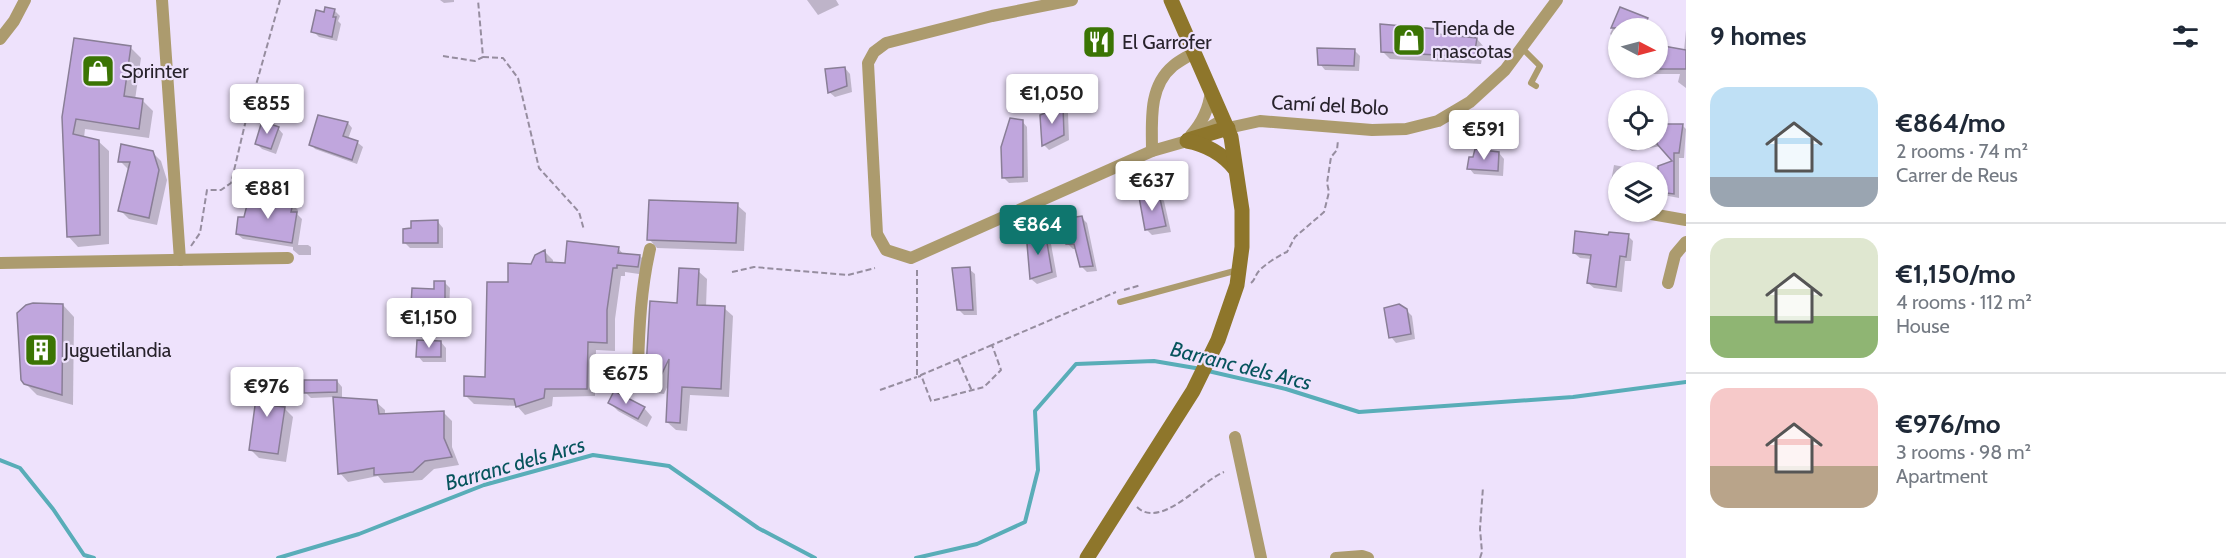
<!DOCTYPE html>
<meta charset="utf-8">
<style>
:root{--surface:#fff;--page:#f2f2f3;--text:#1f2937;--muted:#747a83;--line:#e0e1e3;--accent:#0f766e}
body{margin:0;font-family:Cabin,sans-serif;background:var(--page);color:var(--text);height:100vh;display:flex;flex-direction:column;font-size:22px;white-space:nowrap}
*{box-sizing:border-box;margin:0}
p{font-size:20px;color:var(--muted)}
.icon{flex:none;width:33px;height:33px;fill:none;stroke:currentColor;stroke-width:2;stroke-linecap:round;stroke-linejoin:round}
.map{position:relative;flex:1;overflow:hidden}
.side{display:flex;flex-direction:column;background:var(--surface);width:540px}
.side>*{flex:none}
.needle{width:39px;rotate:96deg}
.controls{position:absolute;left:1608px;top:18px;display:grid;gap:12px}
.controls a{display:grid;place-items:center;width:60px;height:60px;border-radius:50%;background:var(--surface);box-shadow:0 2px 4px #0004;font-size:30px}
.price{position:absolute;translate:-50% -51px;padding:0 14px;border-radius:6px;background:#fff;color:#222;font-size:20px;line-height:39px;filter:drop-shadow(0 2px 3px #0008)}
.price::after{content:'';position:absolute;left:50%;top:36px;width:18px;height:14px;margin-left:-9px;background:inherit;clip-path:polygon(0 0,100% 0,50% 100%)}
.price.current{background:var(--accent);color:#fff}
ul{padding:0;list-style:none}
li{display:flex;align-items:center;gap:18px;height:150px;padding:0 24px}
li+li{border-top:2px solid var(--line)}
li span{display:grid;place-items:center;flex:none;width:168px;height:120px;border-radius:18px;color:#555}
li>.icon{margin-inline-start:auto}
span .icon{width:72px;height:72px;fill:#fffc;stroke-width:1}
li b{font-size:26px}
h2{display:flex;justify-content:space-between;align-items:center;height:72px;padding:0 24px;font-size:26px}
main{display:flex;flex:1;min-height:0}
.map>svg:first-child{display:block}
.shadow{fill:#0003}
.lines{fill:none;stroke-linecap:round;stroke-linejoin:round}
.stream{stroke:#59adb8;stroke-width:4}
.building{fill:#c0a6dd;stroke:#897e96;stroke-width:1.5}
.path{stroke:#968d9f;stroke-width:2;stroke-dasharray:6 3;stroke-linecap:butt}
.lane{stroke:#ac9b6e;stroke-width:6}
.street{stroke:#ac9b6e;stroke-width:12}
.secondary{stroke:#8e762b;stroke-width:15}
.labels{text-anchor:middle;stroke-width:4.5;stroke-linejoin:round;paint-order:stroke}
.poi-label{font-size:20px;fill:#28232c;stroke:#eee2fc;text-anchor:start}
.street-label{font-size:20px;fill:#28232c;stroke:#eee2fc}
.water-label{font-size:21px;font-style:italic;fill:#07545d;stroke:#eee2fc}
</style>
<main>
<div class="map">
<svg width="1686" height="558" viewBox="0 0 1686 558">
<rect width="100%" height="100%" fill="#eee2fc"/>
<g class="shadow">
<polygon points="440,0 454,0 454,2 444,3"/>
<polygon points="807,0 836,0 839,5 818,15"/>
<polygon points="1621,9 1647,20 1653,25 1651,28 1618,28 1618,41 1616,39 1610,34"/>
<polygon points="334,10 340,16 338,21 341,24 337,41 319,37 313,31 325,14"/>
<polygon points="1437,30 1443,36 1477,39 1484,47 1481,64 1390,59 1382,51"/>
<polygon points="1686,30 1686,88 1678,82 1680,74 1653,74 1648,69 1658,68 1658,47 1684,51"/>
<polygon points="131,48 141,58 135,100 143,101 153,111 149,138 85,129 84,138 98,141 109,151 109,244 78,247 68,236 64,117"/>
<polygon points="1618,49 1618,68 1625,68 1623,71 1621,71 1616,65"/>
<polygon points="1354,50 1360,56 1359,71 1325,70 1320,64"/>
<polygon points="845,68 850,74 852,92 835,97 829,92"/>
<polygon points="1062,107 1068,113 1069,140 1049,150 1044,145"/>
<polygon points="319,117 348,123 352,128 348,139 358,143 363,147 357,164 315,149 311,144"/>
<polygon points="1022,121 1027,127 1028,182 1009,183 1003,177"/>
<polygon points="1661,125 1683,126 1686,129 1684,158 1679,158 1679,198 1658,194 1658,172 1618,172 1618,193 1615,193 1610,187 1614,165 1645,171 1674,162 1661,146 1632,151 1626,146 1624,140 1655,140 1659,144"/>
<polygon points="278,128 283,134 276,154 262,149 256,143"/>
<polygon points="153,153 161,161 167,180 157,225 129,219 120,210 128,169 120,161"/>
<polygon points="1499,153 1504,159 1503,176 1474,174 1469,168"/>
<polygon points="1159,195 1164,201 1171,232 1152,235 1146,229"/>
<polygon points="250,198 293,205 298,210 297,214 302,219 298,245 308,245 311,247 311,255 299,255 293,250 293,247 243,239 237,234 245,219"/>
<polygon points="737,205 746,213 744,251 657,248 649,239"/>
<polygon points="1081,217 1087,223 1097,271 1087,272 1081,266 1076,249 1073,249 1067,243"/>
<polygon points="438,222 443,228 443,248 410,248 405,243"/>
<polygon points="1027,234 1045,238 1051,244 1057,277 1037,284 1031,279"/>
<polygon points="1610,236 1628,236 1633,241 1631,261 1625,261 1622,292 1594,288 1588,283 1591,259 1580,258 1574,253"/>
<polygon points="618,248 624,255 640,256 648,264 646,275 625,272 625,276 621,276 615,319 615,351 596,350 595,396 553,397 552,406 525,415 517,406 474,404 465,395 486,379 509,284 545,252 553,260 553,264 566,265"/>
<polygon points="969,269 975,274 977,315 964,315 958,309"/>
<polygon points="698,271 707,279 706,307 724,308 733,316 729,397 690,395 687,431 676,430 667,422 669,383 664,394 656,393 647,385 678,304"/>
<polygon points="444,282 450,288 449,311 418,311 413,305"/>
<polygon points="63,305 74,317 73,405 37,395 25,383"/>
<polygon points="1406,310 1412,316 1415,339 1396,343 1391,337"/>
<polygon points="441,342 446,348 446,362 423,362 418,356"/>
<polygon points="279,380 287,389 285,409 293,417 286,462 259,458 250,449"/>
<polygon points="337,381 342,387 342,399 376,402 385,410 385,415 443,412 452,421 452,447 459,465 434,469 422,480 384,483 378,476 348,482 340,473 335,397 311,398 305,392"/>
<polygon points="610,403 644,408 652,417 647,427 618,411"/>
</g>
<g class="lines">
<g class="stream">
<polyline points="1208,371 1286,389 1359,412 1573,397 1686,382"/>
<polyline points="0,460 20,468 53,509 84,555 94,558"/>
<polyline points="278,558 359,534 484,485 593,455 669,466 758,528 815,558"/>
<polyline points="916,558 977,544 1025,522 1038,470 1035,411 1076,364 1154,361 1201,369"/>
</g>
</g>
<g class="building">
<polygon points="325,7 335,9 333,17 336,17 332,37 311,32 316,10 324,12"/>
<polygon points="1620,7 1648,18 1644,28 1611,28"/>
<polygon points="1380,24 1437,29 1437,34 1477,38 1474,57 1381,52"/>
<polygon points="74,38 131,46 124,96 143,99 139,129 76,119 73,134 99,140 100,235 67,237 62,117"/>
<polygon points="1658,45 1686,50 1686,69 1658,69"/>
<polygon points="1317,48 1355,49 1354,66 1318,65"/>
<polygon points="845,67 847,86 828,93 825,69"/>
<polygon points="1063,106 1064,135 1042,146 1040,115"/>
<polygon points="318,115 348,122 343,136 358,141 352,160 309,145"/>
<polygon points="1010,118 1023,120 1023,177 1002,178 1001,147"/>
<polygon points="262,121 279,127 271,149 255,144"/>
<polygon points="1660,124 1683,124 1679,153 1674,153 1674,194 1658,192 1658,166 1672,161 1657,144"/>
<polygon points="121,144 153,151 159,170 149,218 118,211 130,162 118,162"/>
<polygon points="1475,149 1499,152 1498,171 1467,169 1469,157 1473,157"/>
<polygon points="1159,194 1166,226 1145,230 1139,197"/>
<polygon points="249,197 293,203 291,212 297,212 292,243 236,234 238,217 244,217"/>
<polygon points="649,200 738,203 736,243 647,240"/>
<polygon points="1082,216 1093,266 1080,267 1074,244 1066,244 1062,219"/>
<polygon points="438,220 438,243 403,243 403,229 411,228 411,221"/>
<polygon points="1575,231 1608,235 1609,232 1629,234 1626,257 1620,256 1616,287 1587,283 1591,255 1573,253"/>
<polygon points="1026,232 1046,237 1052,272 1030,279"/>
<polygon points="567,241 619,247 618,253 640,255 638,267 617,265 617,268 613,268 607,310 607,343 588,342 587,389 545,389 544,398 516,407 514,399 464,396 464,376 485,377 487,282 508,282 508,263 531,264 535,255 545,250 546,262 565,263"/>
<polygon points="970,267 973,310 957,310 952,268"/>
<polygon points="679,268 699,269 697,305 725,306 721,389 682,387 680,423 666,422 669,359 656,386 645,385 650,301 677,303"/>
<polygon points="434,281 445,281 445,306 411,306 412,288 434,289"/>
<polygon points="33,303 63,304 62,395 24,384 21,380 17,313 26,305"/>
<polygon points="1399,304 1407,309 1411,334 1389,338 1384,308"/>
<polygon points="417,340 441,341 441,357 416,357"/>
<polygon points="259,376 279,379 276,406 285,407 278,454 249,450"/>
<polygon points="304,380 337,380 337,392 304,393"/>
<polygon points="614,391 645,407 638,419 608,403"/>
<polygon points="333,397 377,400 379,414 444,411 444,438 452,457 425,461 413,472 374,475 374,468 338,474"/>
</g>
<g class="lines">
<g class="path">
<polyline points="443,56 475,61 483,57 478,0"/>
<polyline points="483,57 503,58 518,78 539,168 579,212 584,230"/>
<polyline points="191,246 200,233 207,190 221,190 231,183 245,124 280,0"/>
<polyline points="917,270 917,377 921,376"/>
<polyline points="732,272 754,267 848,275 875,268"/>
<path d="M 1251,283 C 1256,279 1255,274 1260,270 C 1264,265 1281,254 1287,252 L 1295,237 L 1324,212 L 1329,192 L 1327,183 L 1331,157 L 1337,150 L 1338,140"/>
<polyline points="1124,290 1141,285"/>
<polyline points="992,345 921,375 931,401 984,387 1001,370 992,345 1116,292"/>
<polyline points="958,359 972,391"/>
<polyline points="880,390 917,377"/>
<path d="M 1137,507 C 1161,530 1201,481 1224,472"/>
<polyline points="1480,558 1482,552 1480,529 1483,487"/>
</g>
<g class="lane">
<polyline points="1522,48 1540,66 1531,83 1536,86"/>
<polyline points="1120,302 1238,270"/>
</g>
<g class="street">
<polyline points="162,0 180,260"/>
<polyline points="1072,0 992,16 886,43 874,52 868,63 877,234 886,250 911,258 1152,151 1187,141 1224,119"/>
<polyline points="0,39 14,21 25,0"/>
<polyline points="1228,128 1260,121 1372,130 1406,129 1438,121 1470,102 1505,70 1557,0"/>
<path d="M 1191,135 C 1203,122 1209,108 1211,91"/>
<path d="M 1152,151 C 1152,122 1148,87 1173,66 C 1179,61 1187,57 1193,53"/>
<polyline points="1640,212 1686,220"/>
<polyline points="0,263 288,258"/>
<polyline points="1668,283 1675,255 1686,242"/>
<path d="M 638,368 C 639,328 641,288 650,249"/>
<polyline points="1235,437 1261,558"/>
<polyline points="1336,558 1362,556 1368,558"/>
</g>
<g class="secondary">
<polyline points="1188,140 1228,128"/>
<path d="M 1187,141 C 1205,144 1223,154 1235,169"/>
<polyline points="1087,558 1193,391 1218,340 1237,285 1242,247 1242,210 1231,137 1171,0"/>
</g>
</g>
<defs>
<symbol id="shop-square" viewBox="-11 -11 22 22"><rect x="-9" y="-9" width="18" height="18" rx="4" fill="#3b7404" stroke="#eee2fc"/><path d="M-5-2.5h2.3a2.7 3.5 0 0 1 5.4 0H5L5.5 6h-11ZM-1.5-2.5h3a1.5 2.3 0 0 0-3 0Z" fill="#fff"/></symbol>
<symbol id="restaurant-square" viewBox="-11 -11 22 22"><rect x="-9" y="-9" width="18" height="18" rx="4" fill="#3b7404" stroke="#eee2fc"/><path d="M-5-6h1v4h1v-4h1v4h1v-4h1v5L-1.5 .5V6h-2V.5L-5-1ZM5-6V6H3V1.5H1.5Q1.5-4 5-6Z" fill="#fff"/></symbol>
<symbol id="building-square" viewBox="-11 -11 22 22"><rect x="-9" y="-9" width="18" height="18" rx="4" fill="#3b7404" stroke="#eee2fc"/><path d="M-4-6H4V6H1V3H-1V6H-4ZM-2.5-4.3h1.7v1.8h-1.7ZM.8-4.3h1.7v1.8H.8ZM-2.5-1h1.7V.8h-1.7ZM.8-1h1.7V.8H.8Z" fill="#fff"/></symbol>
</defs>
<g fill-rule="evenodd">
<use href="#shop-square" x="1390" y="21" width="38" height="38"/>
<use href="#restaurant-square" x="1080" y="23" width="38" height="38"/>
<use href="#shop-square" x="79" y="52" width="38" height="38"/>
<use href="#building-square" x="22" y="331" width="38" height="38"/>
</g>
<g class="labels">
<g class="poi-label">
<text x="1432" y="35">Tienda de<tspan x="1432" dy="23">mascotas</tspan></text>
<text x="1122" y="49">El Garrofer</text>
<text x="121" y="78">Sprinter</text>
<text x="64" y="357">Juguetilandia</text>
</g>
<g class="street-label">
<text transform="translate(1330 105) rotate(3)" y="7">Camí del Bolo</text>
</g>
<g class="water-label">
<text transform="translate(1241 366) rotate(14)" y="7">Barranc dels Arcs</text>
<text transform="translate(515 464) rotate(-16)" y="7">Barranc dels Arcs</text>
</g>
</g>
</svg>
<div class="controls">
<a><svg class="needle" viewBox="-14 -14 28 28"><path d="M0-13l5 13h-10z" fill="#e53935"/><path d="M0 13l5-13h-10z" fill="#747a83"/></svg></a>
<a><svg class="icon" aria-label="locate" viewBox="0 0 24 24"><circle cx="12" cy="12" r="6"/><path d="M12 2v4M12 18v4M2 12h4M18 12h4"/></svg></a>
<a><svg class="icon" aria-label="layers" viewBox="0 0 24 24"><path d="M12 4l9 5-9 5-9-5zM3 14l9 5 9-5"/></svg></a>
</div>
<b class="price" style="left:1052px;top:125px">€1,050</b>
<b class="price" style="left:267px;top:135px">€855</b>
<b class="price" style="left:1484px;top:161px">€591</b>
<b class="price" style="left:1152px;top:212px">€637</b>
<b class="price" style="left:268px;top:220px">€881</b>
<b class="price current" style="left:1038px;top:256px">€864</b>
<b class="price" style="left:429px;top:349px">€1,150</b>
<b class="price" style="left:626px;top:405px">€675</b>
<b class="price" style="left:267px;top:418px">€976</b>
</div>
<section class="side">
<h2>9 homes<svg class="icon" aria-label="filters" viewBox="0 0 24 24"><path d="M4 7h16M4 17h16"/><circle cx="9" cy="7" r="2"/><circle cx="15" cy="17" r="2"/></svg></h2>
<ul>
<li><span style="background:linear-gradient(#bfe0f5 75%,#9aa5b1 0)"><svg class="icon" aria-label="home" viewBox="0 0 24 24"><path d="M3 11l9-7 9 7M6 9v11h12V9"/></svg></span><div><b>€864/mo</b><p>2 rooms · 74 m²</p><p>Carrer de Reus</p></div></li>
<li><span style="background:linear-gradient(#dfe7d0 65%,#8fb573 0)"><svg class="icon" aria-label="home" viewBox="0 0 24 24"><path d="M3 11l9-7 9 7M6 9v11h12V9"/></svg></span><div><b>€1,150/mo</b><p>4 rooms · 112 m²</p><p>House</p></div></li>
<li><span style="background:linear-gradient(#f6c9c9 65%,#b9a48a 0)"><svg class="icon" aria-label="home" viewBox="0 0 24 24"><path d="M3 11l9-7 9 7M6 9v11h12V9"/></svg></span><div><b>€976/mo</b><p>3 rooms · 98 m²</p><p>Apartment</p></div></li>
</ul>
</section>
</main>
